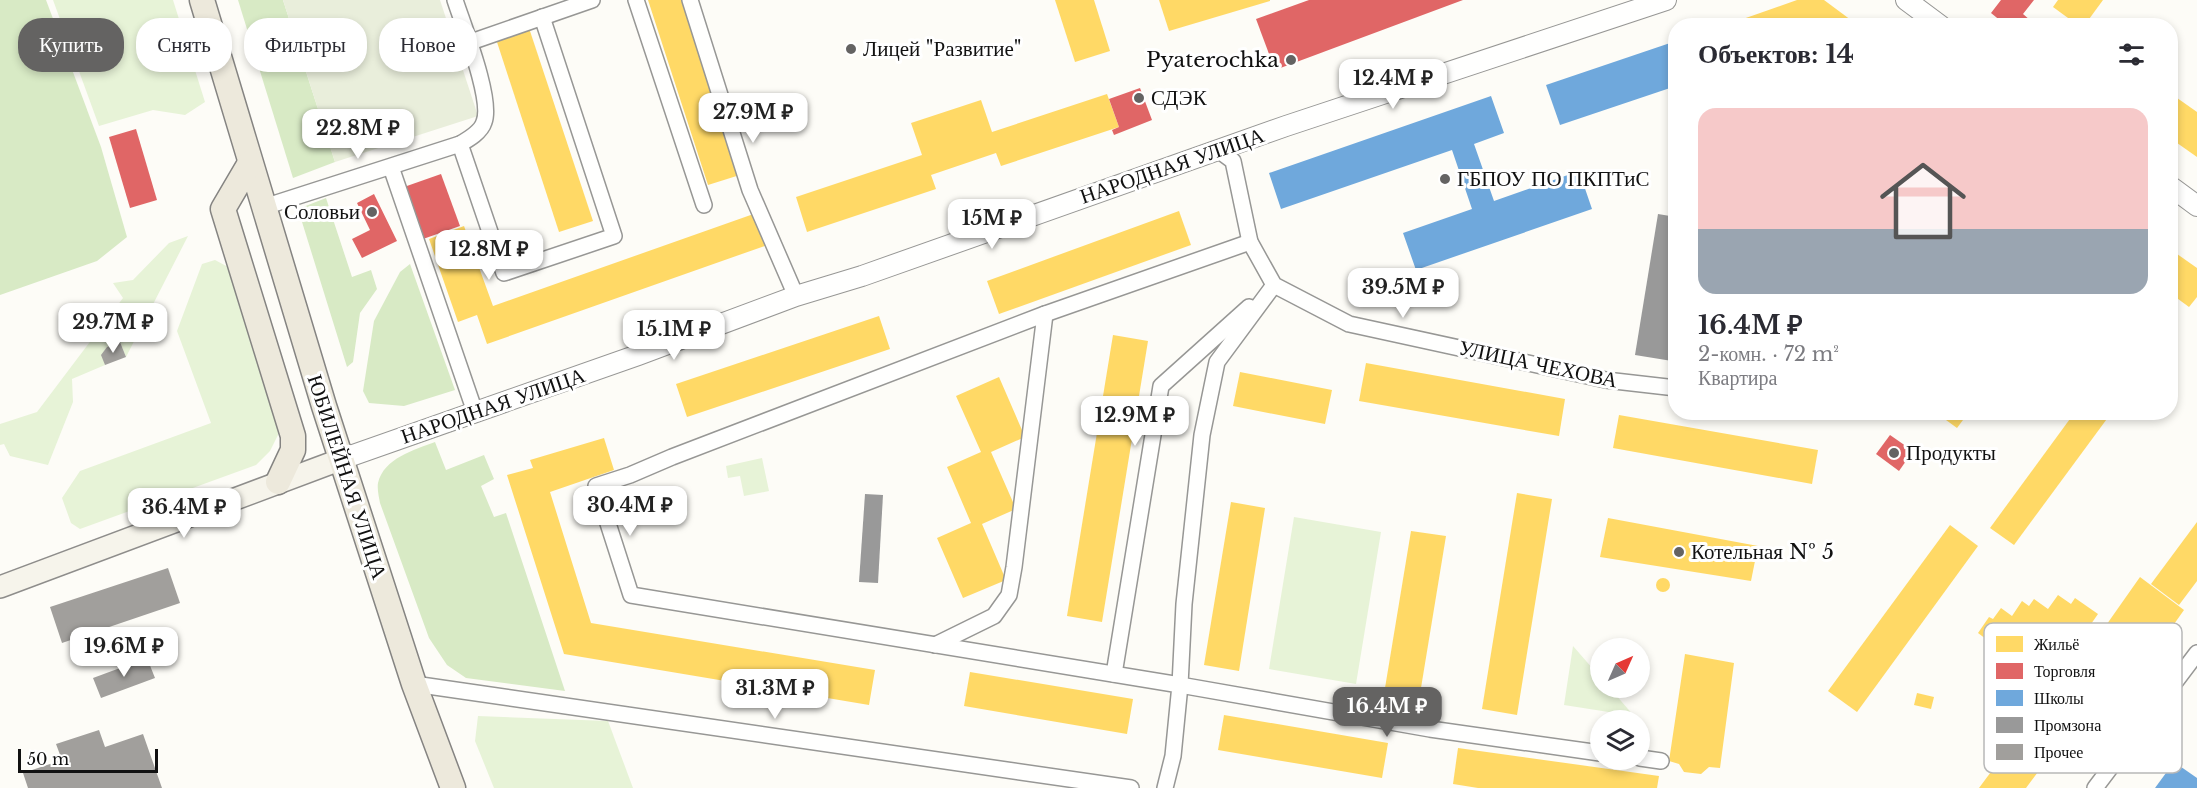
<!DOCTYPE html>
<html lang="ru">
<meta charset="utf-8">
<style>
:root{--surface:#fff;--page:#f7f7f7;--text:#2b2b33;--muted:#7c7c81;--accent:#646362}
body{margin:0;font-family:"Libre Baskerville",serif;background:var(--page);color:var(--text);height:100vh;display:flex;flex-direction:column;font-size:22px;white-space:nowrap}
*{box-sizing:border-box;margin:0}
p{font-size:20px;color:var(--muted)}
.icon{flex:none;width:33px;height:33px;fill:none;stroke:currentColor;stroke-width:2;stroke-linecap:round;stroke-linejoin:round}
.map{position:relative;flex:1;overflow:hidden}
.panel{position:absolute;left:1668px;top:18px;width:510px;height:402px;display:flex;flex-direction:column;background:var(--surface);border-radius:24px;box-shadow:0 3px 9px #0003}
.panel>*{flex:none}
.guide{position:absolute;left:18px;top:18px;width:570px;height:54px;display:flex;gap:12px}
.needle{width:39px;rotate:45deg}
.fabs{position:absolute;left:1590px;top:638px;display:grid;gap:12px}
.fabs a{display:grid;place-items:center;width:60px;height:60px;border-radius:50%;background:var(--surface);box-shadow:0 3px 9px #0003;font-size:30px}
.scale{position:absolute;left:18px;bottom:15px;width:140px;box-sizing:border-box;padding-left:6px;border:3px solid #111;border-top:0;font-size:16px;line-height:21px;white-space:nowrap;color:#111;-webkit-text-stroke:4px #fff;paint-order:stroke}
.price{position:absolute;translate:-50% -51px;padding:0 14px;border-radius:12px;background:#fff;color:#222;font-size:20px;line-height:39px;filter:drop-shadow(0 2px 3px #0008)}
.price::after{content:'';position:absolute;left:50%;top:36px;width:18px;height:14px;margin-left:-9px;background:inherit;clip-path:polygon(0 0,100% 0,50% 100%)}
.price.current{background:var(--accent);color:#fff}
ul{padding:0;list-style:none}
li{display:grid;align-content:center;gap:12px;height:318px;padding:0 30px}
li span{display:grid;place-items:center;height:186px;border-radius:18px;color:#555}
li>.icon{margin-inline-start:auto}
span .icon{width:108px;height:108px;fill:#fffc;stroke-width:1}
li b{font-size:26px}
h2{display:flex;justify-content:space-between;align-items:center;height:72px;padding:0 30px;font-size:26px}
.chip{padding:0 21px;border-radius:24px;background:var(--surface);box-shadow:0 3px 9px #0003;font-size:21px;line-height:54px}
.chip.current{background:var(--accent);color:#fff}
.map>svg:first-child{display:block}
.green{fill:#e7f3d7}
.forest{fill:#d8eac5}
.cemetery{fill:#e9eedb}
.homes{fill:#ffd966}
.shops{fill:#e06666}
.schools{fill:#6fa8dc}
.industry{fill:#999}
.building{fill:#a19f9c}
.lines{fill:none;stroke-linecap:round;stroke-linejoin:round}
.minor-casing{stroke:#979795;stroke-width:18}
.tertiary-casing{stroke:#979795;stroke-width:22}
.secondary-casing{stroke:#8e8d8b;stroke-width:24}
.primary-casing{stroke:#858482;stroke-width:27}
.minor{stroke:#fffffe;stroke-width:15}
.tertiary{stroke:#fffffe;stroke-width:20}
.secondary{stroke:#f6f4eb;stroke-width:21}
.primary{stroke:#ede9dc;stroke-width:24}
.poi-dot{fill:#646362;stroke:#fff;stroke-width:2}
.labels{text-anchor:middle;stroke-width:6;stroke-linejoin:round;paint-order:stroke}
.poi-label{font-size:21px;fill:#111;stroke:#fff;text-anchor:start}
.street-label{font-size:21px;fill:#111;stroke:#fff}
.key{fill:#fff;stroke:#b8b8b8;stroke-width:1.5}
.key-label{font-size:16px;fill:#111}
</style>
<div class="map">
<svg width="2197" height="788" viewBox="0 0 2197 788">
<rect width="100%" height="100%" fill="#fdfcf7"/>
<g class="green">
<polygon points="53,0 173,0 205,102 185,115 153,110 99,126"/>
<polygon points="188,236 126,357 120,342 107,347 102,355 105,365 72,379 73,402 48,465 10,456 4,444 0,445 0,424 37,412 123,298 113,283 133,280 169,243"/>
<polygon points="215,260 230,268 279,433 270,451 256,465 80,529 71,523 62,498 80,471 211,423 177,331 202,264"/>
<polygon points="762,458 769,491 744,496 740,476 728,478 726,466"/>
<polygon points="1294,517 1381,532 1356,684 1269,669"/>
<polygon points="1573,646 1600,677 1600,687 1609,687 1634,716 1564,705"/>
<polygon points="478,716 608,721 633,788 494,788 475,741"/>
</g>
<g class="forest">
<polygon points="0,0 46,0 101,147 127,237 97,261 0,295"/>
<polygon points="238,0 283,0 335,162 293,178"/>
<polygon points="326,198 352,277 371,270 377,289 360,313 353,362 347,367 298,209"/>
<polygon points="410,264 455,390 404,406 369,403 363,391 374,321 400,272"/>
<path d="M 435,442 L 446,470 L 484,455 L 494,479 L 481,486 L 494,517 L 506,513 L 565,691 L 466,678 L 447,665 L 429,638 L 380,503 C 379,497 377,489 378,483 C 384,458 414,450 435,442 Z"/>
</g>
<polygon class="cemetery" points="283,0 440,0 478,116 335,162"/>
<g class="homes">
<polygon points="648,0 687,0 743,174 708,185"/>
<polygon points="1055,0 1094,0 1110,51 1075,62"/>
<polygon points="1159,0 1270,0 1270,1 1169,31"/>
<polygon points="1797,0 1824,0 1859,26 1723,26"/>
<polygon points="2058,0 2103,0 2084,26 2079,26 2053,7"/>
<polygon points="529,28 593,221 559,232 496,39"/>
<polygon points="2170,93 2197,112 2197,157 2170,138"/>
<polygon points="1107,94 1119,127 1001,166 996,153 931,175 936,189 807,232 796,197 922,155 911,123 981,100 992,132"/>
<polygon points="762,211 773,243 487,344 477,315 458,322 429,239 464,226 493,306"/>
<polygon points="1179,211 1191,245 999,314 987,281"/>
<polygon points="2170,249 2197,268 2197,297 2189,307 2170,293"/>
<polygon points="879,316 890,349 687,417 676,384"/>
<polygon points="1113,335 1148,341 1102,622 1067,616"/>
<polygon points="1366,363 1565,399 1559,436 1359,401"/>
<polygon points="1240,372 1332,390 1325,424 1233,406"/>
<polygon points="999,377 1025,437 991,452 1016,509 982,524 1006,580 963,598 937,538 971,523 947,467 981,452 956,396"/>
<polygon points="1935,412 1969,412 1957,428"/>
<polygon points="2075,412 2112,412 2014,545 1990,528"/>
<polygon points="1619,415 1818,450 1812,484 1613,448"/>
<polygon points="604,438 614,470 550,492 591,623 875,670 869,705 564,654 507,475 533,468 530,460"/>
<polygon points="1517,493 1552,499 1517,715 1482,709"/>
<polygon points="1231,502 1265,508 1239,671 1204,665"/>
<polygon points="1608,518 1758,546 1751,581 1600,557"/>
<polygon points="2197,522 2197,581 2179,605 2151,584"/>
<polygon points="1950,525 1978,546 1857,712 1828,691"/>
<polygon points="1411,531 1446,536 1419,700 1384,694"/>
<polygon points="2140,577 2184,610 2119,702 2112,698 2106,704 2088,689 2083,696 2090,702 2026,788 1979,788 2060,679 2080,694 2085,687 2071,676 2090,649 2080,642 2073,652 2060,642 2058,645 2051,640 2046,646 2032,636 2022,650 2006,639 1997,652 1984,642 1986,639 1978,633 1989,617 1993,619 2001,608 2012,616 2022,601 2029,606 2034,599 2048,609 2058,595 2071,604 2075,598 2098,614 2084,634 2095,641"/>
<circle cx="1663" cy="585" r="7"/>
<polygon points="1685,654 1734,663 1720,768 1709,767 1701,774 1684,772 1679,764 1669,761"/>
<polygon points="970,672 1133,699 1127,734 964,706"/>
<polygon points="1917,693 1934,697 1931,709 1914,705"/>
<polygon points="1224,715 1388,743 1382,778 1218,750"/>
<polygon points="1458,748 1659,776 1657,788 1478,788 1453,784"/>
</g>
<g class="shops">
<polygon points="1309,0 1463,0 1275,70 1256,19"/>
<polygon points="2001,0 2034,0 2023,14 2037,26 2007,26 1991,13"/>
<polygon points="1140,88 1152,120 1114,135 1112,130 1119,127 1109,99"/>
<polygon points="136,129 157,200 130,208 109,137"/>
<polygon points="441,174 460,226 423,239 404,187"/>
<polygon points="374,194 397,241 362,258 352,239 370,230 357,203"/>
<polygon points="1890,435 1913,451 1899,471 1876,454"/>
</g>
<g class="schools">
<polygon points="1676,41 1676,86 1560,125 1546,85"/>
<polygon points="1491,96 1504,133 1474,144 1494,201 1579,171 1592,209 1416,270 1403,233 1472,209 1452,150 1281,209 1269,173"/>
<polygon points="2174,762 2197,778 2197,788 2155,788"/>
</g>
<g class="industry">
<polygon points="1658,214 1676,217 1676,338 1672,361 1635,355"/>
<polygon points="865,494 883,495 878,583 859,582"/>
</g>
<g class="building">
<polygon points="120,342 126,357 105,365 101,355 107,347"/>
<polygon points="168,568 180,603 62,643 50,607"/>
<polygon points="147,658 155,678 101,698 93,678"/>
<polygon points="99,730 105,747 143,734 162,788 28,788 23,773 62,760 56,744"/>
</g>
<g class="lines">
<defs>
<g id="minor">
<polyline points="636,0 704,205"/>
<polyline points="690,0 750,190 796,296"/>
<polyline points="468,43 592,0"/>
<polyline points="460,144 504,273 614,236 542,17"/>
<polyline points="1218,150 1233,161 1250,242 1274,285 1349,324 1606,380 1676,388"/>
<polyline points="391,167 475,412"/>
<path d="M 264,207 L 460,144 C 469,139 481,132 484,122 C 493,100 463,25 455,0"/>
<polyline points="1274,285 1217,362 1202,435 1184,604 1180,685 1430,729 1600,753"/>
<polyline points="935,645 994,616 1009,595 1014,567 1045,314"/>
<polyline points="1114,674 1161,386 1249,307"/>
<polyline points="414,684 1131,788"/>
<polyline points="1640,758 1661,761"/>
<polyline points="1165,788 1173,756 1180,685 631,595 596,486 630,475 672,457 1045,314 1250,242"/>
<polyline points="2095,788 2197,653"/>
</g>
<g id="tertiary">
<polyline points="1906,0 1941,26"/>
<polyline points="2170,186 2197,206"/>
<polyline points="342,459 638,355 796,296 862,276 1286,126 1666,0"/>
</g>
<polyline id="secondary" points="0,587 342,459"/>
<g id="primary">
<polyline points="202,0 324,406 414,684 453,788"/>
<polyline points="250,163 223,209 293,436 293,450 278,482"/>
</g>
</defs>
<use href="#minor" class="minor-casing"/>
<use href="#tertiary" class="tertiary-casing"/>
<use href="#secondary" class="secondary-casing"/>
<use href="#primary" class="primary-casing"/>
<use href="#minor" class="minor"/>
<use href="#tertiary" class="tertiary"/>
<use href="#secondary" class="secondary"/>
<use href="#primary" class="primary"/>
</g>
<g class="poi-dot">
<circle cx="851" cy="49" r="6"/>
<circle cx="1291" cy="60" r="6"/>
<circle cx="1139" cy="98" r="6"/>
<circle cx="1445" cy="179" r="6"/>
<circle cx="372" cy="212" r="6"/>
<circle cx="1894" cy="453" r="6"/>
<circle cx="1679" cy="552" r="6"/>
</g>
<g class="labels">
<g class="poi-label">
<text x="863" y="56">Лицей "Развитие"</text>
<text x="1279" y="67" text-anchor="end">Pyaterochka</text>
<text x="1151" y="105">СДЭК</text>
<text x="1457" y="186">ГБПОУ ПО ПКПТиС</text>
<text x="360" y="219" text-anchor="end">Соловьи</text>
<text x="1906" y="460">Продукты</text>
<text x="1691" y="559">Котельная № 5</text>
</g>
<g class="street-label">
<text transform="translate(1172 166) rotate(-19)" y="7">НАРОДНАЯ УЛИЦА</text>
<text transform="translate(1538 364) rotate(12)" y="7">УЛИЦА ЧЕХОВА</text>
<text transform="translate(493 406) rotate(-19)" y="7">НАРОДНАЯ УЛИЦА</text>
<text transform="translate(347 477) rotate(72)" y="7">ЮБИЛЕЙНАЯ УЛИЦА</text>
</g>
</g>
<rect x="1984" y="623" width="198" height="150" rx="9" class="key"/>
<rect x="1996" y="636" width="27" height="16" fill="#ffd966"/>
<rect x="1996" y="663" width="27" height="16" fill="#e06666"/>
<rect x="1996" y="690" width="27" height="16" fill="#6fa8dc"/>
<rect x="1996" y="717" width="27" height="16" fill="#999"/>
<rect x="1996" y="744" width="27" height="16" fill="#a19f9c"/>
<g class="key-label">
<text x="2034" y="650">Жильё</text>
<text x="2034" y="677">Торговля</text>
<text x="2034" y="704">Школы</text>
<text x="2034" y="731">Промзона</text>
<text x="2034" y="758">Прочее</text>
</g>
</svg>
<div class="fabs">
<a><svg class="needle" viewBox="-14 -14 28 28"><path d="M0-13l5 13h-10z" fill="#e53935"/><path d="M0 13l5-13h-10z" fill="#7c7c81"/></svg></a>
<a><svg class="icon" aria-label="layers" viewBox="0 0 24 24"><path d="M12 4l9 5-9 5-9-5zM3 14l9 5 9-5"/></svg></a>
</div>
<div class="scale">50 m</div>
<b class="price" style="left:1393px;top:110px">12.4M ₽</b>
<b class="price" style="left:753px;top:144px">27.9M ₽</b>
<b class="price" style="left:358px;top:160px">22.8M ₽</b>
<b class="price" style="left:992px;top:250px">15M ₽</b>
<b class="price" style="left:489px;top:281px">12.8M ₽</b>
<b class="price" style="left:1403px;top:319px">39.5M ₽</b>
<b class="price" style="left:113px;top:354px">29.7M ₽</b>
<b class="price" style="left:674px;top:361px">15.1M ₽</b>
<b class="price" style="left:1135px;top:447px">12.9M ₽</b>
<b class="price" style="left:630px;top:537px">30.4M ₽</b>
<b class="price" style="left:184px;top:539px">36.4M ₽</b>
<b class="price" style="left:124px;top:678px">19.6M ₽</b>
<b class="price" style="left:775px;top:720px">31.3M ₽</b>
<b class="price current" style="left:1387px;top:738px">16.4M ₽</b>
<div class="guide">
<a class="chip current">Купить</a>
<a class="chip">Снять</a>
<a class="chip">Фильтры</a>
<a class="chip">Новое</a>
</div>
<section class="panel">
<h2>Объектов: 14<svg class="icon" aria-label="filters" viewBox="0 0 24 24"><path d="M4 7h16M4 17h16"/><circle cx="9" cy="7" r="2"/><circle cx="15" cy="17" r="2"/></svg></h2>
<ul>
<li><span style="background:linear-gradient(#f6c9c9 65%,#9aa5b1 0)"><svg class="icon" aria-label="home" viewBox="0 0 24 24"><path d="M3 11l9-7 9 7M6 9v11h12V9"/></svg></span><div><b>16.4M ₽</b><p>2-комн. · 72 m²</p><p>Квартира</p></div></li>
</ul>
</section>
</div>
